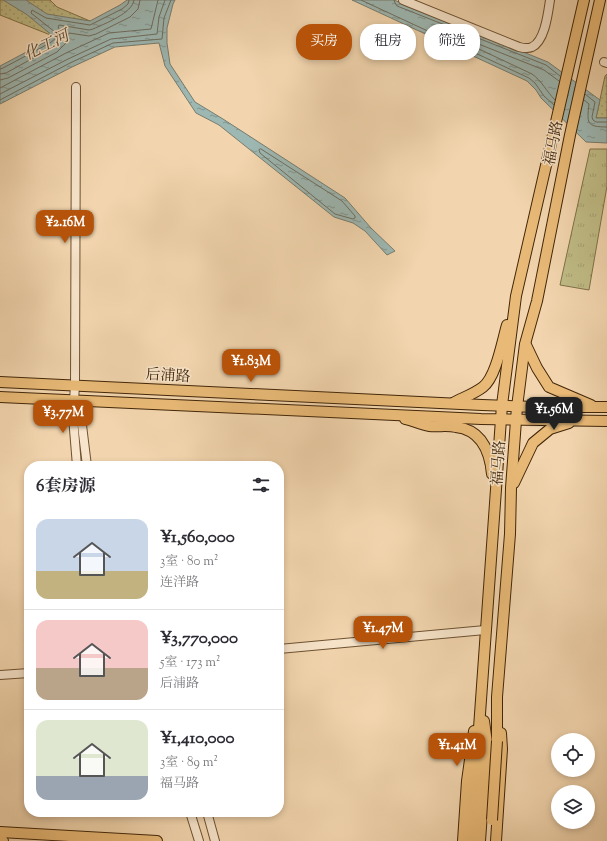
<!DOCTYPE html>
<html lang="zh">
<meta charset="utf-8">
<style>
:root{--surface:#fff;--page:#f2f2f3;--text:#2b2b33;--muted:#7c7c81;--line:#e1e1e2;--accent:#b45309}
body{margin:0;font-family:"Sorts Mill Goudy","Noto Serif SC",serif;background:var(--page);color:var(--text);height:100vh;display:flex;flex-direction:column;font-size:15px;white-space:nowrap}
*{box-sizing:border-box;margin:0}
p{font-size:13px;color:var(--muted)}
.icon{flex:none;width:22px;height:22px;fill:none;stroke:currentColor;stroke-width:2;stroke-linecap:round;stroke-linejoin:round}
.map{position:relative;flex:1;overflow:hidden}
.drawer{position:absolute;left:24px;top:461px;width:260px;height:356px;display:flex;flex-direction:column;background:var(--surface);border-radius:16px;box-shadow:0 2px 6px #0003}
.drawer>*{flex:none}
.banner{position:absolute;left:296px;top:24px;width:251px;height:36px;display:flex;gap:8px}
.tools{position:absolute;left:551px;top:733px;display:grid;gap:8px}
.tools a{display:grid;place-items:center;width:44px;height:44px;border-radius:50%;background:var(--surface);box-shadow:0 2px 6px #0003;font-size:20px}
.price{position:absolute;translate:-50% -34px;padding:0 9px;border-radius:8px;background:var(--accent);color:#fff;font-size:13px;line-height:26px;filter:drop-shadow(0 1px 2px #0008)}
.price::after{content:'';position:absolute;left:50%;top:24px;width:12px;height:9px;margin-left:-6px;background:inherit;clip-path:polygon(0 0,100% 0,50% 100%)}
.price.selected{background:#222;color:#fff}
ul{padding:0;list-style:none}
li{display:flex;align-items:center;gap:12px;height:100px;padding:0 12px}
li+li{border-top:1px solid var(--line)}
li span{display:grid;place-items:center;flex:none;width:112px;height:80px;border-radius:12px;color:#555}
li>.icon{margin-inline-start:auto}
span .icon{width:48px;height:48px;fill:#fffc;stroke-width:1}
li b{font-size:17px}
h2{display:flex;justify-content:space-between;align-items:center;height:48px;padding:0 12px;font-size:17px}
.chip{padding:0 14px;border-radius:16px;background:var(--surface);box-shadow:0 2px 6px #0003;font-size:14px;line-height:36px}
.chip.selected{background:var(--accent);color:#fff}
.map>svg:first-child{display:block}
.grass{fill:url(#grass-tufts);stroke:#807148}
.park{fill:url(#park-dots);stroke:#807148}
.water{fill:url(#water-ripples);stroke:#787d6e}
.lines{fill:none;stroke-linecap:round;stroke-linejoin:round}
.shore{stroke:#6f6e5e;stroke-width:1}
.minor-casing{stroke:#6d5232;stroke-width:10}
.major-casing{stroke:#412609;stroke-width:12}
.highway-casing{stroke:#412609;stroke-width:14}
.minor{stroke:#f7e4ca;stroke-width:8}
.major{stroke:#e9ba77;stroke-width:10}
.highway{stroke:#e9ba77;stroke-width:12}
.major-bridge-casing{stroke:#412609;stroke-width:12;stroke-linecap:butt}
.major-bridge{stroke:#e9ba77;stroke-width:10}
.labels{text-anchor:middle;stroke-width:3;stroke-linejoin:round;paint-order:stroke}
.street-label{font-size:15px;fill:#412609;stroke:#f7e4ca}
.water-label{font-size:16px;font-style:italic;fill:#584a33;stroke:#f7e4ca}
</style>
<div class="map">
<svg width="607" height="841" viewBox="0 0 607 841">
<defs>
<pattern id="grass-tufts" width="24" height="20" patternUnits="userSpaceOnUse"><rect width="24" height="20" fill="#c0bc86"/><path d="M3 7l-1-3M5 7V3M7 7l1-3M15 17l-1-3M17 17v-4M19 17l1-3" fill="none" stroke="#a6a172"/></pattern>
<pattern id="park-dots" width="8" height="8" patternUnits="userSpaceOnUse"><rect width="8" height="8" fill="#c0bc86"/><path d="M2 2h.1M6 6h.1" fill="none" stroke="#a6a172" stroke-width="1.8" stroke-linecap="round"/></pattern>
<pattern id="water-ripples" width="26" height="14" patternUnits="userSpaceOnUse"><rect width="26" height="14" fill="#9db7b2"/><path d="M2 4q2-2 4 0t4 0M15 11q2-2 4 0t4 0" fill="none" stroke="#82958f"/></pattern>
</defs>
<rect width="100%" height="100%" fill="#f2d5ae"/>
<filter id="stains"><feTurbulence type="fractalNoise" baseFrequency=".005" numOctaves="4"/><feColorMatrix values="0 0 0 0 .2 0 0 0 0 .09 0 0 0 0 .02 0 0 0 .5 -.17"/></filter>
<radialGradient id="worn" r=".72"><stop offset=".6" stop-color="#630" stop-opacity="0"/><stop offset="1" stop-color="#630" stop-opacity=".3"/></radialGradient>
<polygon class="grass" points="590,149 607,149 607,186 589,290 560,285"/>
<g class="park">
<polygon points="0,0 50,0 57,7 90,21 53,36 0,15"/>
<polygon points="607,74 607,118 596,118 605,76"/>
</g>
<g class="water">
<polygon points="3,0 26,0 47,14 90,21 120,5 127,0 175,0 173,4 167,28 167,43 170,64 195,102 223,119 345,198 371,228 395,251 387,255 365,231 353,223 334,217 219,125 196,113 165,66 159,43 115,47 72,67 0,104 0,66 49,40 53,36 26,14"/>
<polygon points="352,0 394,0 548,62 600,100 596,118 607,118 607,143 586,142 541,98 536,90 527,81"/>
</g>
<g class="lines">
<g class="shore">
<polyline points="361,0 529,78 535,83 544,96 554,105"/>
<polyline points="394,0 395,3 397,6 546,65 560,76"/>
<polyline points="0,69 3,68 50,43 56,38 55,32 31,13 32,10 46,18 90,25 122,9 128,4 129,0"/>
<path d="M 0,74 L 6,73 L 55,46 C 61,40 63,35 58,27 L 59,25 L 89,30 L 93,29 C 104,24 133,13 134,0"/>
<polyline points="0,80 8,78 57,52 65,44 69,33 89,36 96,34 130,17 138,9 140,0"/>
<polyline points="0,88 66,53 109,33 151,29 158,0"/>
<polyline points="0,94 68,59 111,39 157,34 159,17 165,0"/>
<polyline points="585,94 595,102 592,117 593,120 596,122 607,122"/>
<polyline points="0,100 70,63 113,43 162,39 164,18 171,0"/>
<path d="M 555,100 C 546,91 542,81 532,74 L 464,42 L 463,40 L 466,39 L 544,70 L 559,81"/>
<path d="M 584,100 L 589,104 C 587,123 586,127 607,127"/>
<polygon points="261,149 342,201 355,216 355,218 353,219 335,214 260,153 259,150"/>
</g>
<defs>
<g id="minor">
<path d="M 403,0 L 519,47 C 523,48 528,49 532,47 C 545,41 548,13 550,0"/>
<polyline points="604,62 607,63"/>
<polyline points="76,87 75,385 73,417 77,466"/>
<polyline points="76,403 81,417 87,466"/>
<polyline points="279,649 485,630"/>
<polyline points="0,675 29,673"/>
<polyline points="190,812 199,841"/>
<polyline points="207,812 215,841"/>
</g>
<g id="major">
<polyline points="526,345 537,368 549,387 591,405"/>
<polyline points="0,382 482,405 535,407 607,407"/>
<polyline points="0,397 481,419 607,421"/>
<path d="M 453,403 C 462,398 474,394 483,387 C 496,377 502,342 507,325"/>
<path d="M 405,419 C 413,421 421,424 429,426 C 438,427 447,425 456,427 C 482,430 490,452 492,474"/>
<polyline points="514,483 533,443 550,429 569,423"/>
<polyline points="497,741 497,697 510,534 511,488 517,407 525,344 537,301 570,135 600,0"/>
<polyline points="478,742 502,405 516,296 584,0"/>
<polyline points="0,832 157,841"/>
<polyline points="0,841 3,841"/>
<polyline points="463,841 467,781 474,731"/>
<polyline points="480,841 487,743 484,721"/>
<polyline points="496,841 502,749 501,733"/>
</g>
<polyline id="highway" points="472,841 478,742"/>
</defs>
<use href="#minor" class="minor-casing"/>
<use href="#major" class="major-casing"/>
<use href="#highway" class="highway-casing"/>
<use href="#minor" class="minor"/>
<use href="#major" class="major"/>
<use href="#highway" class="highway"/>
<defs>
<polyline id="major-bridge" points="492,820 497,741"/>
</defs>
<use href="#major-bridge" class="major-bridge-casing"/>
<use href="#major-bridge" class="major-bridge"/>
</g>
<g class="labels">
<g class="street-label">
<text transform="translate(553 143) rotate(-79)" y="5">福马路</text>
<text transform="translate(168 375) rotate(3)" y="5">后浦路</text>
<text transform="translate(498 463) rotate(-86)" y="5">福马路</text>
</g>
<g class="water-label">
<text transform="translate(46 44) rotate(-26)" y="6">化工河</text>
</g>
</g>
<rect width="100%" height="100%" filter="url(#stains)"/>
<rect width="100%" height="100%" fill="url(#worn)"/>
</svg>
<div class="tools">
<a><svg class="icon" aria-label="locate" viewBox="0 0 24 24"><circle cx="12" cy="12" r="6"/><path d="M12 2v4M12 18v4M2 12h4M18 12h4"/></svg></a>
<a><svg class="icon" aria-label="layers" viewBox="0 0 24 24"><path d="M12 4l9 5-9 5-9-5zM3 14l9 5 9-5"/></svg></a>
</div>
<b class="price" style="left:65px;top:244px">¥2.16M</b>
<b class="price" style="left:251px;top:383px">¥1.83M</b>
<b class="price selected" style="left:554px;top:431px">¥1.56M</b>
<b class="price" style="left:63px;top:434px">¥3.77M</b>
<b class="price" style="left:383px;top:650px">¥1.47M</b>
<b class="price" style="left:457px;top:767px">¥1.41M</b>
<div class="banner">
<a class="chip selected">买房</a>
<a class="chip">租房</a>
<a class="chip">筛选</a>
</div>
<section class="drawer">
<h2>6套房源<svg class="icon" aria-label="filters" viewBox="0 0 24 24"><path d="M4 7h16M4 17h16"/><circle cx="9" cy="7" r="2"/><circle cx="15" cy="17" r="2"/></svg></h2>
<ul>
<li><span style="background:linear-gradient(#c9d6e8 65%,#c2b280 0)"><svg class="icon" aria-label="home" viewBox="0 0 24 24"><path d="M3 11l9-7 9 7M6 9v11h12V9"/></svg></span><div><b>¥1,560,000</b><p>3室 · 80 m²</p><p>连洋路</p></div></li>
<li><span style="background:linear-gradient(#f6c9c9 60%,#b9a48a 0)"><svg class="icon" aria-label="home" viewBox="0 0 24 24"><path d="M3 11l9-7 9 7M6 9v11h12V9"/></svg></span><div><b>¥3,770,000</b><p>5室 · 173 m²</p><p>后浦路</p></div></li>
<li><span style="background:linear-gradient(#dfe7d0 70%,#9aa5b1 0)"><svg class="icon" aria-label="home" viewBox="0 0 24 24"><path d="M3 11l9-7 9 7M6 9v11h12V9"/></svg></span><div><b>¥1,410,000</b><p>3室 · 89 m²</p><p>福马路</p></div></li>
</ul>
</section>
</div>
